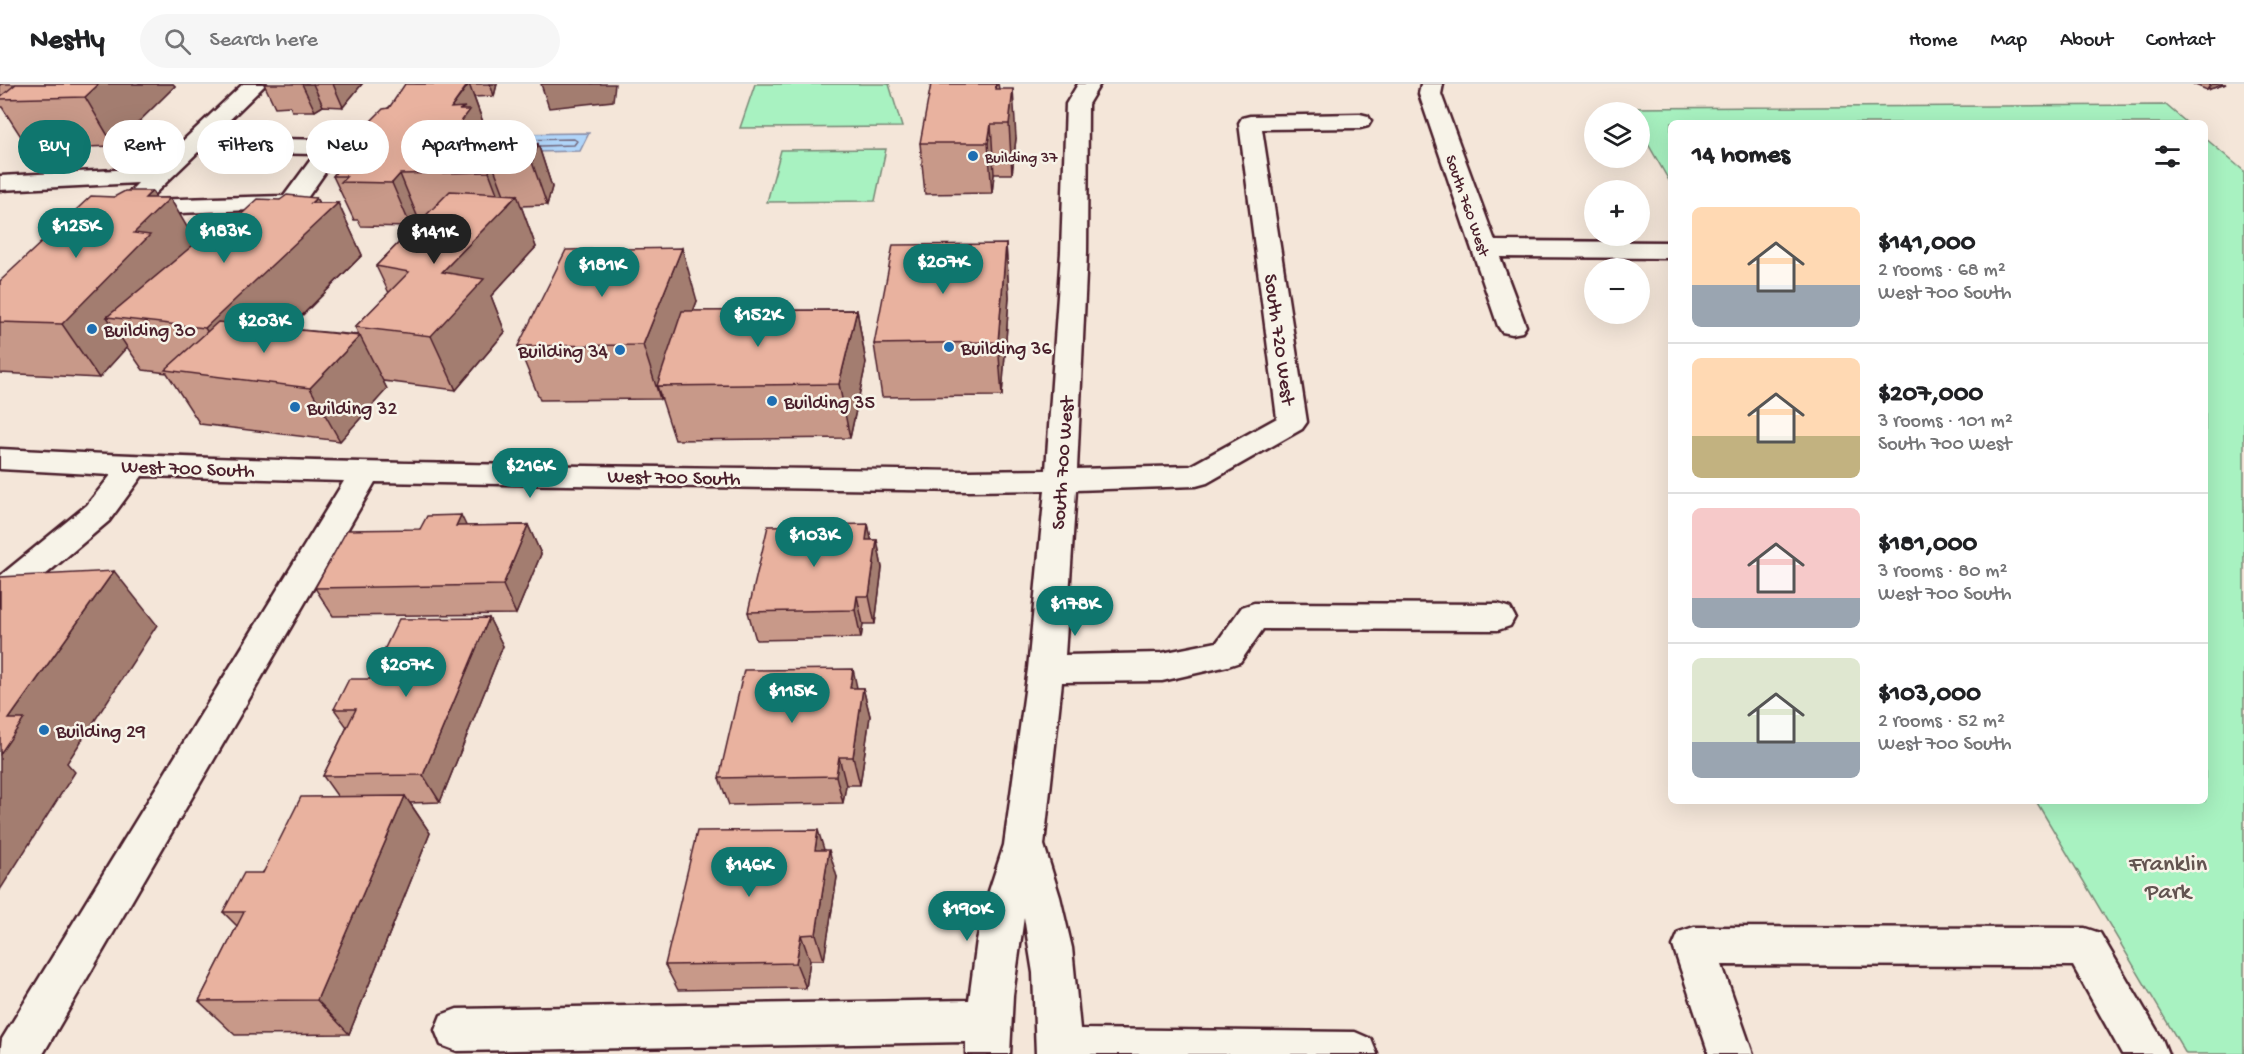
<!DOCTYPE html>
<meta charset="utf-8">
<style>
:root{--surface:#fff;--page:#f6f6f6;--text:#202124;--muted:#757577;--line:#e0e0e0;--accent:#0f766e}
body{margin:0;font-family:"Gochi Hand",sans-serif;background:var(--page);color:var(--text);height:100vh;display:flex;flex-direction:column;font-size:22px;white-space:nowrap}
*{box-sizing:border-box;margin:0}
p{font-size:20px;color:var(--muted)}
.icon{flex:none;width:33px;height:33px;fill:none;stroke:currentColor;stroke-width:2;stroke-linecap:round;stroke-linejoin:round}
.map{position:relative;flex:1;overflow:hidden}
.sheet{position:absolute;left:1668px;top:36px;width:540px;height:684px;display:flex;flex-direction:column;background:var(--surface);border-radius:9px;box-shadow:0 6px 24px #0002}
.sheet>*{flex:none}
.banner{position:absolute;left:18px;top:36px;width:570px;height:54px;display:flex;gap:12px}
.fabs{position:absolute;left:1584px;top:18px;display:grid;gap:12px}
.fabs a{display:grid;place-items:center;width:66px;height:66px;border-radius:50%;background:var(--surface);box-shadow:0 6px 24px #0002;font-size:30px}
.price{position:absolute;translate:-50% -51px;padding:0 14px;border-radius:21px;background:var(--accent);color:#fff;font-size:20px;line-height:39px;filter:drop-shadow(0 2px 3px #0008)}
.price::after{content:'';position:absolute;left:50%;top:36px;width:18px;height:14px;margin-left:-9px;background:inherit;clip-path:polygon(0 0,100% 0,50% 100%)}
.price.current{background:#222;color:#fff}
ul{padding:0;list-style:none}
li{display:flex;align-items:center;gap:18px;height:150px;padding:0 24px}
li+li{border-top:2px solid var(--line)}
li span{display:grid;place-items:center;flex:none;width:168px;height:120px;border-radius:9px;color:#555}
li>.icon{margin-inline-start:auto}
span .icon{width:72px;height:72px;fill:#fffc;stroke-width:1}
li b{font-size:26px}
h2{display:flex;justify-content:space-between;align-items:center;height:72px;padding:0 24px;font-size:26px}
.tag{padding:0 21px;border-radius:27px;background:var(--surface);box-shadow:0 6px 24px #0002;font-size:21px;line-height:54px}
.tag.current{background:var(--accent);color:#fff}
header{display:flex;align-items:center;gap:36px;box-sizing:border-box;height:84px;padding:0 30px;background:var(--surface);border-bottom:2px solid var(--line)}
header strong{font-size:28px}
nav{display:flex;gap:33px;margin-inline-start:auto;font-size:21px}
.search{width:420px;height:54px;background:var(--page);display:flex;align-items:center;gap:15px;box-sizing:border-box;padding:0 21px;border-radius:33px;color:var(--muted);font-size:22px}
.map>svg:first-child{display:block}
.green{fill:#a8f2c1;stroke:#798876;stroke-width:1.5}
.water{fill:#b0d5f9;stroke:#878ca7;stroke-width:1.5}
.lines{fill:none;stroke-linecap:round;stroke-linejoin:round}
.shore{stroke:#73687d;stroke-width:1.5}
.minor-casing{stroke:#4a1f2b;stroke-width:5}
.minor{fill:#f7f3e8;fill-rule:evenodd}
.wall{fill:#c89989;stroke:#4a1f2b;stroke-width:1.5}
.shaded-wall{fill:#a37d6f;stroke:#4a1f2b;stroke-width:1.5}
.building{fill:#e9b29f;stroke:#4a1f2b;stroke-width:1.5}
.poi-dot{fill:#1f6fb2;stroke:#f7f3e8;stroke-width:2}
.labels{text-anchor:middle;stroke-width:5;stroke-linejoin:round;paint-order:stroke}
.far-poi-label{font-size:16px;fill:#4a1f2b;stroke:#f7f3e8;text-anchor:start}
.far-street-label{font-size:16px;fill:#4a1f2b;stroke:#f7f3e8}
.poi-label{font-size:20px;fill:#4a1f2b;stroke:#f7f3e8;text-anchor:start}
.street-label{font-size:20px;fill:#4a1f2b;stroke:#f7f3e8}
.near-park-label{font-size:24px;fill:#625450;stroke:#f7f3e8}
</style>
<header>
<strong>Nestly</strong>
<div class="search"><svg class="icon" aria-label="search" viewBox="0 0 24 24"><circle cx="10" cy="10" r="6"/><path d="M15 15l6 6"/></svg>Search here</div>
<nav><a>Home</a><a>Map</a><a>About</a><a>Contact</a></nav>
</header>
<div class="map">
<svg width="2244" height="970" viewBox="0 0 2244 970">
<rect width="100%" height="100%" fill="#f4e6d9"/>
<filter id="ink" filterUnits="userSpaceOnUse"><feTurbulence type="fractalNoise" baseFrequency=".0167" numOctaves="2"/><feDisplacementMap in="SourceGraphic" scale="12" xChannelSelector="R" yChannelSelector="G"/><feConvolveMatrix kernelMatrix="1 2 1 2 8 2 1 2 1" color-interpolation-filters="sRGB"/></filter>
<g filter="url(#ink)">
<g class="green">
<polygon points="755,0 889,0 902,43 740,44"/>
<polygon points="2166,21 2187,39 1671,39 1671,100 1640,46 1640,28 1629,28 1626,24"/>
<polygon points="2205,54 2244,87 2244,970 2186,970 2036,717 2205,717"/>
<polygon points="886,65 875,117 767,118 781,66"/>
</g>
<polygon class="water" points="589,49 580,67 495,69 505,50"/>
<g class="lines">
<polyline class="shore" points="507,59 511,56 574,55 577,57 574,61 540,62"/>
<defs>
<g id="minor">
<path d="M 243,0 L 266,0 L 211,54 L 332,56 L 340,58 L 343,63 L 300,124 L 133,131 C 126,138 120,139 110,136 L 107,131 L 138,99 L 0,106 L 0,92 L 154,84 ZM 198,68 L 315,70 L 284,112 L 148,116 Z"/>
<path d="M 1078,0 L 1100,0 L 1088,20 L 1087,168 L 1077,385 L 1190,382 L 1277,334 L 1239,39 L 1242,34 L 1250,32 L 1360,30 L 1368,32 L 1371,37 L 1368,42 L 1360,44 L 1262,45 L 1307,338 L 1302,345 L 1207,399 L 1196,402 L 1076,406 L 1065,571 L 1162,569 L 1217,558 L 1242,523 L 1254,519 L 1498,520 L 1510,524 L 1515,533 L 1510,542 L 1498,546 L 1263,545 L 1240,578 L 1228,582 L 1162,597 L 1062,598 L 1044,761 L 1060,813 L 1072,864 L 1080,945 L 1355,948 L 1371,955 L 1377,970 L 1036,970 L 1033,889 L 1024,833 L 1013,911 L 1010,970 L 966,970 L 966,958 L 457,967 L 441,961 L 435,946 L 441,931 L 457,925 L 969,916 L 977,856 L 989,807 L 1004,761 L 1028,585 L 1045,406 L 969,407 L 375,398 L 43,970 L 0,970 L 2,955 L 344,397 L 142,392 L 109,437 L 12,519 L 0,522 L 0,492 L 87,421 L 111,391 L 0,385 L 0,365 C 323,382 646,382 969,387 L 1046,386 L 1061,168 L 1066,20 Z"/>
<polygon points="1421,0 1443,0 1441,10 1495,157 1671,158 1671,174 1500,173 1526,242 1522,248 1512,250 1502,248 1498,242 1419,10"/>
<polygon points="1694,843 2085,844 2100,849 2162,955 2168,970 2122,970 2073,882 1722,881 1753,970 1709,970 1673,862 1679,848"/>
</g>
</defs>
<use href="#minor" class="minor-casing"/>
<use href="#minor" class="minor"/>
</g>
<g class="wall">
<polygon points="0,0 173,0 175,2 114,62 29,65 2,23 0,23"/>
<polygon points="264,0 362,0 343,23 323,22 315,27 292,27 290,22 275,23"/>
<polygon points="416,0 497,0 494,12 474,13 484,41 481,46 505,60 538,60 552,103 547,121 521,122 536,163 491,212 505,248 456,306 383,297 387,305 340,357 200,340 167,289 143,286 127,263 99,294 0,289 0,197 114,113 152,107 156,114 196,159 220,150 280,116 316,114 319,119 338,119 362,171 289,245 359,251 355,243 389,209 376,182 423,134 418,134 411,143 361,142 358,136 354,136 333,92 363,53 360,48"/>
<polygon points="998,0 999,5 1016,54 1012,90 994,90 992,109 925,110 920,59"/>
<polygon points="2193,0 2226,0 2207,6"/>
<polygon points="1006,160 1009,213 1002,312 882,313 874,260"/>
<polygon points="697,217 693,227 857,226 866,279 850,354 675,356 661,313 660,315 540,316 518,262"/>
<polygon points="868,440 871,456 877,456 882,484 875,540 863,540 861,554 756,556 748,528"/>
<polygon points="528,441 541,470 516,530 333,532 315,504 420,445 466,442"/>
<polygon points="489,534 503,562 440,718 410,719 430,749 349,950 235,951 199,917 237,842 223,828 338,713 323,692 347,643 334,625 370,595"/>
<polygon points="857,604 863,604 870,632 860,701 846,701 843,719 729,721 719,694"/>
<polygon points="825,766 837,793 824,876 810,876 806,904 678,906 665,881"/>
</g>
<g class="shaded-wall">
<polygon points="99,0 173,0 175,2 114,62 85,13"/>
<polygon points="302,0 313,0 323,22 315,27"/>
<polygon points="333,0 362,0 343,23"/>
<polygon points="469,0 484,41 478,50 454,47 451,24"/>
<polygon points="490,0 497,0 494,12"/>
<polygon points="541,0 615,0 613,17 549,24"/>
<polygon points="2211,0 2226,0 2207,6"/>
<polygon points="1013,5 1016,54 1012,90 1009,40"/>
<polygon points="991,40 994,90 992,109 988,59"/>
<polygon points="500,46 512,78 488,61"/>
<polygon points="538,60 552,103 547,121 532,78"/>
<polygon points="492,79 508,121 517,111 536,163 491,212 505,248 456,306 431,252 442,188 503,125 489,88"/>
<polygon points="400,90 418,134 411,143 392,99"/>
<polygon points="152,107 161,122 170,114 200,165 107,233 127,263 99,294 62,240 145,114"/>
<polygon points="316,114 325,131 338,119 362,171 239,295 235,295 205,244"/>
<polygon points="1006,160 1009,213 1002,312 998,258"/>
<polygon points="682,164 697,217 665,302 657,302 661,313 660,315 643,261"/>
<polygon points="857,226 866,279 850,354 839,300"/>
<polygon points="360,252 387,305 340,357 310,304"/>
<polygon points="461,431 475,460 456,442"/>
<polygon points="868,440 874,469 866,456"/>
<polygon points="528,441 541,470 516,530 503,501"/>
<polygon points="877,456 882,484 875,540 869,512"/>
<polygon points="114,487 157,541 67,679 75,688 0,806 0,670 9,635"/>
<polygon points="857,512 863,540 861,554 855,526"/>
<polygon points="489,534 503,562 440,718 423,691"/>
<polygon points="853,585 859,613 850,604"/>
<polygon points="863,604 870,632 860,701 853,673"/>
<polygon points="839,673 846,701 843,719 836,692"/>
<polygon points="405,712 430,749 349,950 317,916"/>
<polygon points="818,746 826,772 815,766"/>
<polygon points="829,766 837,793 824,876 816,850"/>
<polygon points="801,851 810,876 806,904 796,879"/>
</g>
<g class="building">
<polygon points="16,0 99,0 85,13 0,15 0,13"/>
<polygon points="405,0 468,0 451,24 465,23 459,26 470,26 454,47 500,46 488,61 538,60 532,78 492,79 489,88 400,90 392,99 341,98 347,92 333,92 364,52 377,52 381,47 360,48 383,25 389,24"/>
<polygon points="931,0 996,0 995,5 1013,5 1009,40 991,40 988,59 920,59"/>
<polygon points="125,107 152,107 145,114 170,114 134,149 150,151 62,240 0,238 0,197 91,112 114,113"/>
<polygon points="450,107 517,111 442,188 484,195 431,252 355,243 409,188 376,182"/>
<polygon points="287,111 316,114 311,119 338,119 205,244 107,233 204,152 220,150 258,115 280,116"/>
<polygon points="1006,160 998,258 874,260 893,161"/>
<polygon points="682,164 643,261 518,262 566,166"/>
<polygon points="857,226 839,300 657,302 682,227"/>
<polygon points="218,238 360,252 310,304 165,286"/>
<polygon points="461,431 456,442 528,441 503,501 315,504 347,446 420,445 427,432"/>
<polygon points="868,440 866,456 877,456 869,512 857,512 855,526 748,528 768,442"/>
<polygon points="114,487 9,635 24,635 0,670 0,493"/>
<polygon points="489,534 423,691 323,692 356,625 334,625 349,595 370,595 399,535"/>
<polygon points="853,585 850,604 863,604 853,673 839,673 836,692 719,694 744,586"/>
<polygon points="405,712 317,916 199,917 244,828 223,828 244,789 263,789 301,713"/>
<polygon points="818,746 815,766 829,766 816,850 801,851 796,879 665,881 697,747"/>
</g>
</g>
<g class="poi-dot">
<circle cx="973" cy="72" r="6"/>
<circle cx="92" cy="245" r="6"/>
<circle cx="949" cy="263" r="6"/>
<circle cx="620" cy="266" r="6"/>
<circle cx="772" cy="317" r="6"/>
<circle cx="295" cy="323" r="6"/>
<circle cx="44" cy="646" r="6"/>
</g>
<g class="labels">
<g class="far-poi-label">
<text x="985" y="78">Building 37</text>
</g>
<g class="far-street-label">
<text transform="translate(1469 121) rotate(71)" y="6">South 760 West</text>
</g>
<g class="poi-label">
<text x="104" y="252">Building 30</text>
<text x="961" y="270">Building 36</text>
<text x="608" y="273" text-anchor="end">Building 34</text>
<text x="784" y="324">Building 35</text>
<text x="307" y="330">Building 32</text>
<text x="56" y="653">Building 29</text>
</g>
<g class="street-label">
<text transform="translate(1281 255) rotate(82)" y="7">South 720 West</text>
<text transform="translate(1061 379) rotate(-86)" y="7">South 700 West</text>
<text transform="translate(188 383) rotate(2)" y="7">West 700 South</text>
<text transform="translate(674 392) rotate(1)" y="7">West 700 South</text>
</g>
<g class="near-park-label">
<text x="2168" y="786">Franklin<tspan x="2168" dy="28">Park</tspan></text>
</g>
</g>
</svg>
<div class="fabs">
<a><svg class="icon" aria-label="layers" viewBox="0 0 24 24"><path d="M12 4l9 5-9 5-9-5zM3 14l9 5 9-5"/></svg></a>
<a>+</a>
<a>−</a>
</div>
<b class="price" style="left:76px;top:175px">$125K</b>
<b class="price" style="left:224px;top:180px">$183K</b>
<b class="price current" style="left:434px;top:181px">$141K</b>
<b class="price" style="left:943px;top:211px">$207K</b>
<b class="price" style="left:602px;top:214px">$181K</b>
<b class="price" style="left:758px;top:264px">$152K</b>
<b class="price" style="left:264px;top:270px">$203K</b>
<b class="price" style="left:530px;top:415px">$216K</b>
<b class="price" style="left:814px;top:484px">$103K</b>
<b class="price" style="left:1075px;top:553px">$178K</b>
<b class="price" style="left:406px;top:614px">$207K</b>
<b class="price" style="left:792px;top:640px">$115K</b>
<b class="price" style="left:749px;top:814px">$146K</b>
<b class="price" style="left:967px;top:858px">$190K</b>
<div class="banner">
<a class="tag current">Buy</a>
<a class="tag">Rent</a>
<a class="tag">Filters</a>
<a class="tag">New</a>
<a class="tag">Apartment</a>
</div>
<section class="sheet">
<h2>14 homes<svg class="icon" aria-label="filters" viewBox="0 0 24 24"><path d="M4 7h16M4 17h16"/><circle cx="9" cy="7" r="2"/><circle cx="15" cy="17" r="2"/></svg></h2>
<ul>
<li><span style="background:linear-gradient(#ffd9b3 65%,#9aa5b1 0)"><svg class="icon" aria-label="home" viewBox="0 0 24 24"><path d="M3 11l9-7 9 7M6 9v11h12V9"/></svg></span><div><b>$141,000</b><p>2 rooms · 68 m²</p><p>West 700 South</p></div></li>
<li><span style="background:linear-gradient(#ffd9b3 65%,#c2b280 0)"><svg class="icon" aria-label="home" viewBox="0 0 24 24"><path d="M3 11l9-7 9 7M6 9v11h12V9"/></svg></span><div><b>$207,000</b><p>3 rooms · 101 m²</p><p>South 700 West</p></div></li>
<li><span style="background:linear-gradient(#f6c9c9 75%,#9aa5b1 0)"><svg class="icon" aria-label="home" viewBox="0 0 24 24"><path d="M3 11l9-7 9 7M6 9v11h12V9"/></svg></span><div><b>$181,000</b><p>3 rooms · 80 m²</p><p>West 700 South</p></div></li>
<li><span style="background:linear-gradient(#dfe7d0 70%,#9aa5b1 0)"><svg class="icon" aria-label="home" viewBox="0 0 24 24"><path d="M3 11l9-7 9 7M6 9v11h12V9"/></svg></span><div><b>$103,000</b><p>2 rooms · 52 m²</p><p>West 700 South</p></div></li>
</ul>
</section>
</div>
